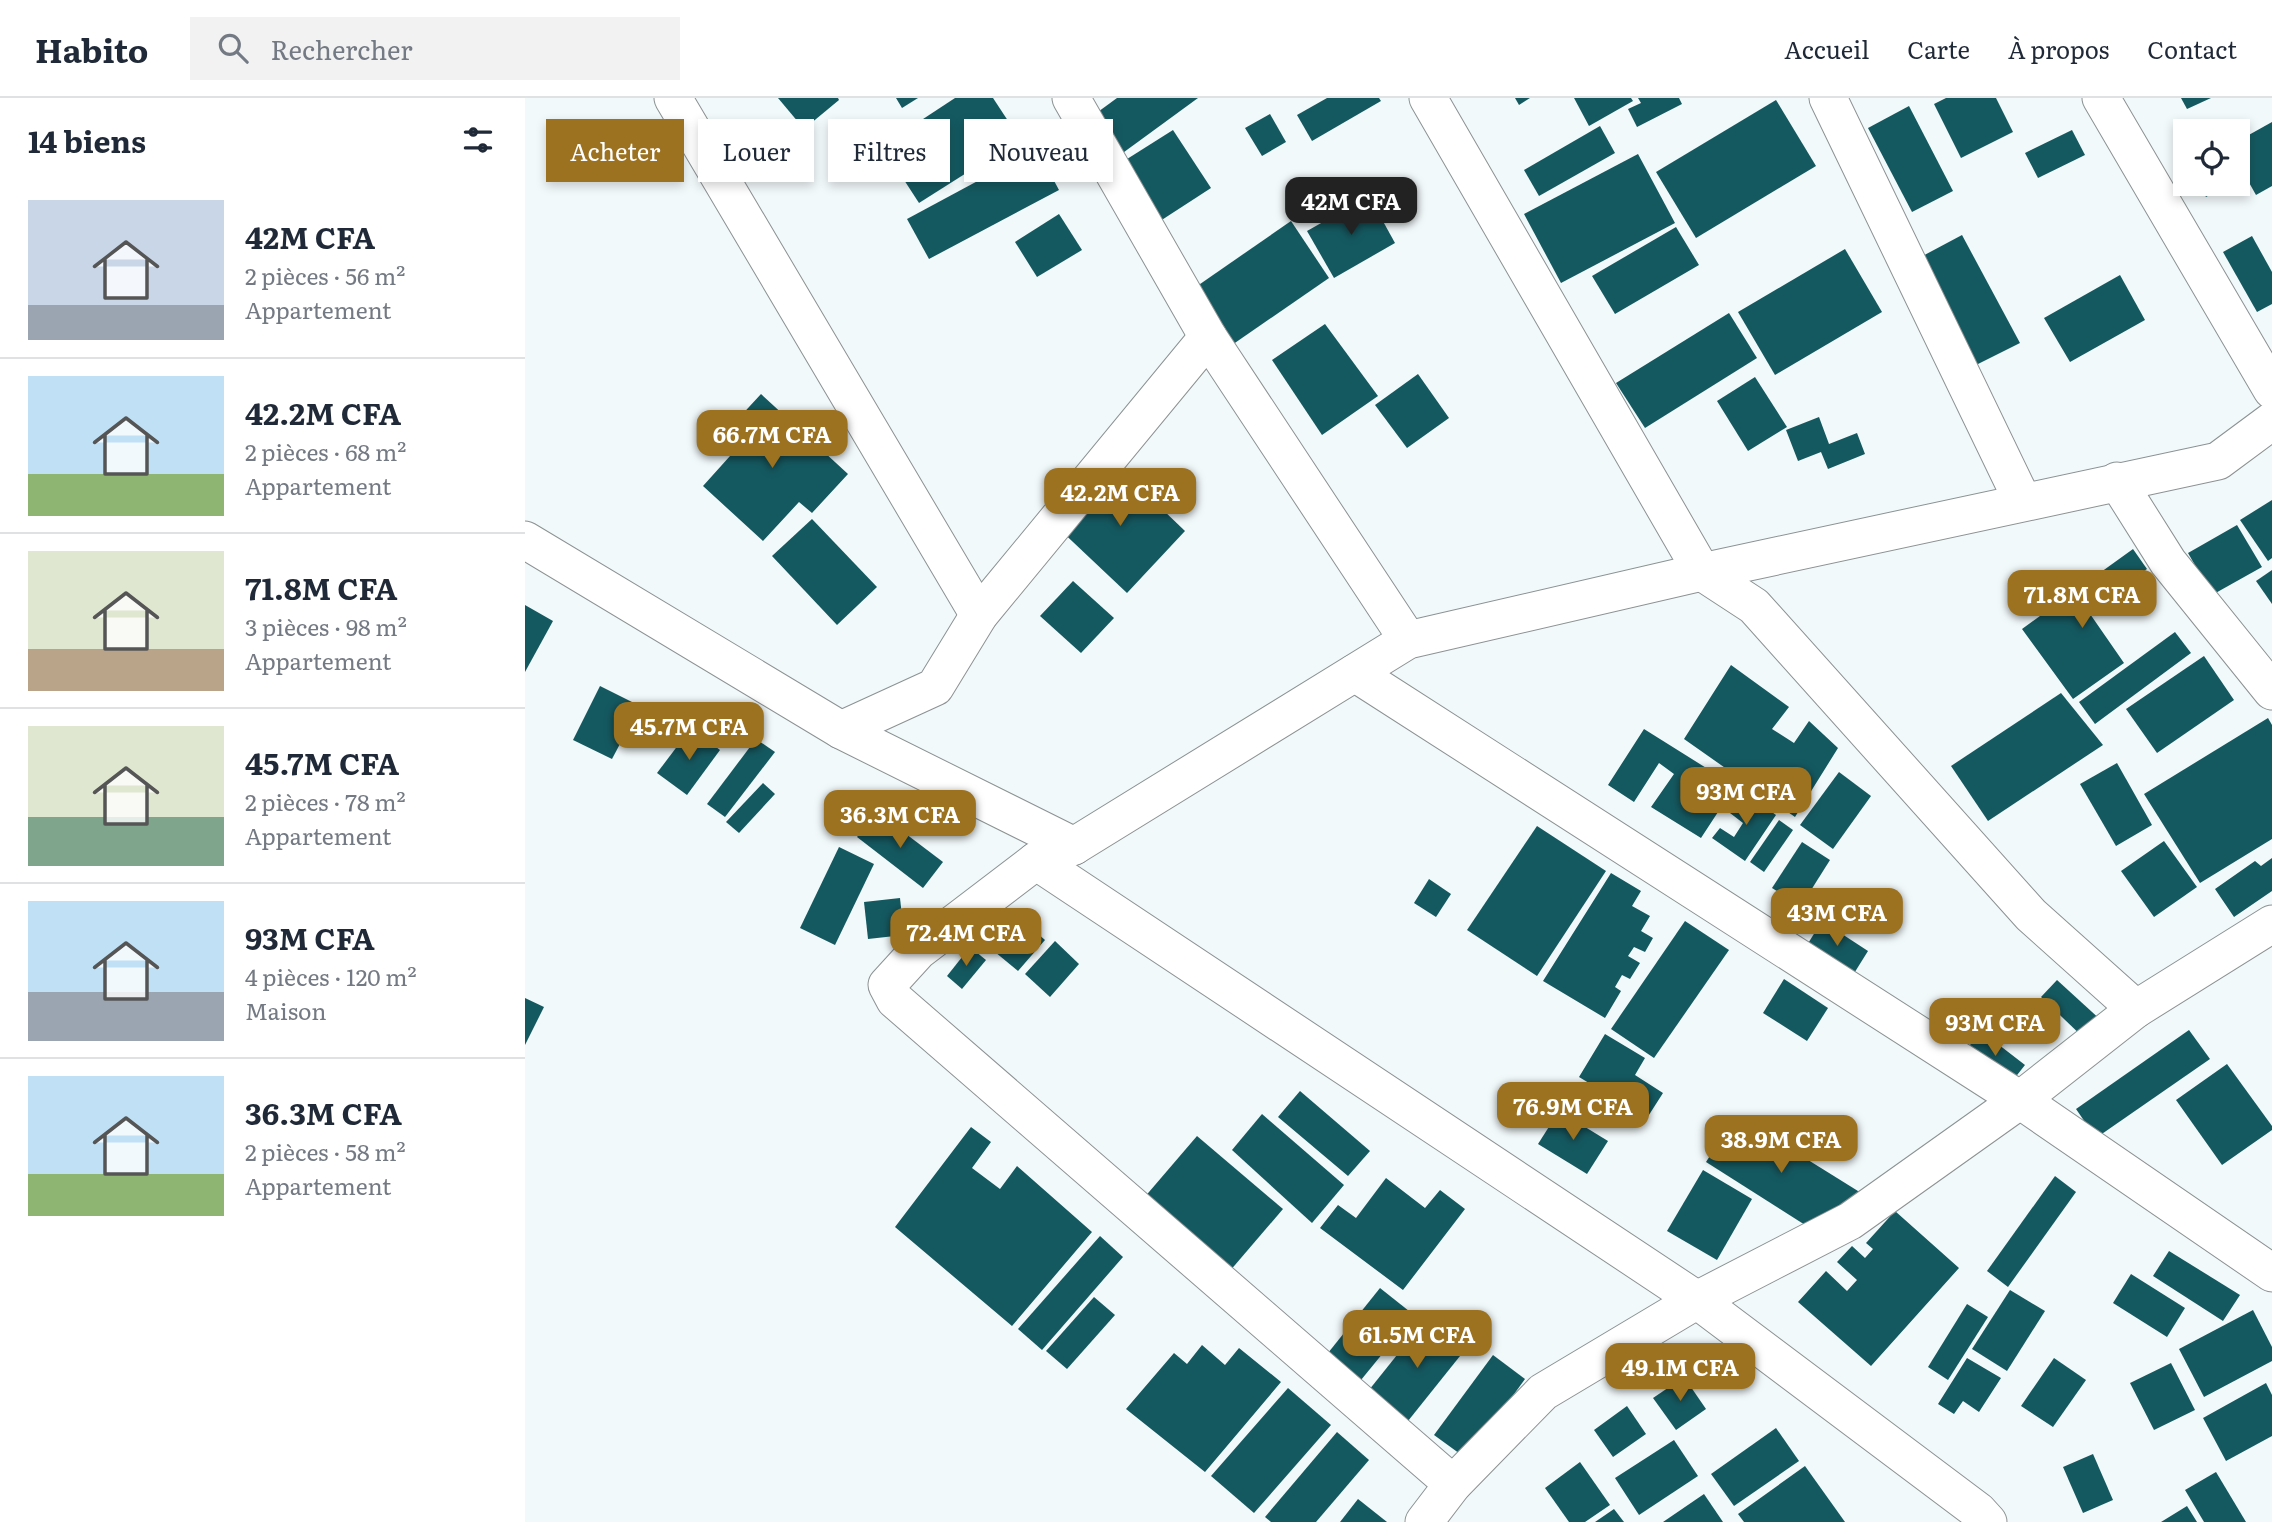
<!DOCTYPE html>
<html lang="fr">
<meta charset="utf-8">
<style>
:root{--surface:#fff;--page:#f2f2f3;--text:#1f2937;--muted:#747a83;--line:#e0e1e3;--accent:#9c7120}
body{margin:0;font-family:Literata,serif;background:var(--page);color:var(--text);height:100vh;display:flex;flex-direction:column;font-size:26px;white-space:nowrap}
*{box-sizing:border-box;margin:0}
p{font-size:23px;color:var(--muted)}
.icon{flex:none;width:38px;height:38px;fill:none;stroke:currentColor;stroke-width:2;stroke-linecap:round;stroke-linejoin:round}
.map{position:relative;flex:1;overflow:hidden}
.side{display:flex;flex-direction:column;background:var(--surface);width:525px}
.side>*{flex:none}
.banner{position:absolute;left:21px;top:21px;width:665px;height:63px;display:flex;gap:14px}
.controls{position:absolute;left:1648px;top:21px;display:grid;gap:14px}
.controls a{display:grid;place-items:center;width:77px;height:77px;border-radius:0px;background:var(--surface);box-shadow:0 4px 10px #0003;font-size:35px}
.price{position:absolute;translate:-50% -60px;padding:0 16px;border-radius:14px;background:var(--accent);color:#fff;font-size:23px;line-height:46px;filter:drop-shadow(0 2px 4px #0008)}
.price::after{content:'';position:absolute;left:50%;top:42px;width:21px;height:16px;margin-left:-10px;background:inherit;clip-path:polygon(0 0,100% 0,50% 100%)}
.price.active{background:#222;color:#fff}
ul{padding:0;list-style:none}
li{display:flex;align-items:center;gap:21px;height:175px;padding:0 28px}
li+li{border-top:2px solid var(--line)}
li span{display:grid;place-items:center;flex:none;width:196px;height:140px;border-radius:0px;color:#555}
li>.icon{margin-inline-start:auto}
span .icon{width:84px;height:84px;fill:#fffc;stroke-width:1}
li b{font-size:30px}
h2{display:flex;justify-content:space-between;align-items:center;height:84px;padding:0 28px;font-size:30px}
.tag{padding:0 24px;border-radius:0px;background:var(--surface);box-shadow:0 4px 10px #0003;font-size:24px;line-height:63px}
.tag.active{background:var(--accent);color:#fff}
header{display:flex;align-items:center;gap:42px;box-sizing:border-box;height:98px;padding:0 35px;background:var(--surface);border-bottom:2px solid var(--line)}
header strong{font-size:33px}
nav{display:flex;gap:38px;margin-inline-start:auto;font-size:24px}
.search{width:490px;height:63px;background:var(--page);display:flex;align-items:center;gap:18px;box-sizing:border-box;padding:0 24px;border-radius:0px;color:var(--muted);font-size:26px}
main{display:flex;flex:1;min-height:0}
.map>svg:first-child{display:block}
.building{fill:#155960}
.lines{fill:none;stroke-linecap:round;stroke-linejoin:round}
.minor-casing{stroke:#8c9293;stroke-width:39}
.minor{stroke:#fff;stroke-width:37}
</style>
<header>
<strong>Habito</strong>
<div class="search"><svg class="icon" aria-label="search" viewBox="0 0 24 24"><circle cx="10" cy="10" r="6"/><path d="M15 15l6 6"/></svg>Rechercher</div>
<nav><a>Accueil</a><a>Carte</a><a>À propos</a><a>Contact</a></nav>
</header>
<main>
<section class="side">
<h2>14 biens<svg class="icon" aria-label="filters" viewBox="0 0 24 24"><path d="M4 7h16M4 17h16"/><circle cx="9" cy="7" r="2"/><circle cx="15" cy="17" r="2"/></svg></h2>
<ul>
<li><span style="background:linear-gradient(#c9d6e8 75%,#9aa5b1 0)"><svg class="icon" aria-label="home" viewBox="0 0 24 24"><path d="M3 11l9-7 9 7M6 9v11h12V9"/></svg></span><div><b>42M CFA</b><p>2 pièces · 56 m²</p><p>Appartement</p></div></li>
<li><span style="background:linear-gradient(#bfe0f5 70%,#8fb573 0)"><svg class="icon" aria-label="home" viewBox="0 0 24 24"><path d="M3 11l9-7 9 7M6 9v11h12V9"/></svg></span><div><b>42.2M CFA</b><p>2 pièces · 68 m²</p><p>Appartement</p></div></li>
<li><span style="background:linear-gradient(#dfe7d0 70%,#b9a48a 0)"><svg class="icon" aria-label="home" viewBox="0 0 24 24"><path d="M3 11l9-7 9 7M6 9v11h12V9"/></svg></span><div><b>71.8M CFA</b><p>3 pièces · 98 m²</p><p>Appartement</p></div></li>
<li><span style="background:linear-gradient(#dfe7d0 65%,#7fa58c 0)"><svg class="icon" aria-label="home" viewBox="0 0 24 24"><path d="M3 11l9-7 9 7M6 9v11h12V9"/></svg></span><div><b>45.7M CFA</b><p>2 pièces · 78 m²</p><p>Appartement</p></div></li>
<li><span style="background:linear-gradient(#bfe0f5 65%,#9aa5b1 0)"><svg class="icon" aria-label="home" viewBox="0 0 24 24"><path d="M3 11l9-7 9 7M6 9v11h12V9"/></svg></span><div><b>93M CFA</b><p>4 pièces · 120 m²</p><p>Maison</p></div></li>
<li><span style="background:linear-gradient(#bfe0f5 70%,#8fb573 0)"><svg class="icon" aria-label="home" viewBox="0 0 24 24"><path d="M3 11l9-7 9 7M6 9v11h12V9"/></svg></span><div><b>36.3M CFA</b><p>2 pièces · 58 m²</p><p>Appartement</p></div></li>
</ul>
</section>
<div class="map">
<svg width="1747" height="1424" viewBox="0 0 1747 1424">
<rect width="100%" height="100%" fill="#f2f9fa"/>
<g class="building">
<polygon points="253,0 313,0 314,2 279,31"/>
<polygon points="371,0 393,0 377,10"/>
<polygon points="430,0 468,0 495,41 394,105 357,48"/>
<polygon points="592,0 673,0 595,57 566,19"/>
<polygon points="802,0 854,0 856,3 787,43 772,17"/>
<polygon points="990,0 1005,0 994,7"/>
<polygon points="1049,0 1106,0 1108,3 1064,28"/>
<polygon points="1113,0 1154,0 1157,6 1112,29 1103,11 1116,5"/>
<polygon points="1421,0 1471,0 1488,34 1436,60 1409,6"/>
<polygon points="1656,0 1686,0 1662,11"/>
<polygon points="1251,2 1291,68 1171,140 1131,74"/>
<polygon points="1384,8 1428,93 1387,114 1343,30"/>
<polygon points="745,16 761,44 737,58 720,30"/>
<polygon points="1747,24 1747,88 1731,97 1713,65 1713,43"/>
<polygon points="1075,28 1090,55 1014,98 999,72"/>
<polygon points="648,32 686,90 629,127 591,68"/>
<polygon points="1547,32 1560,57 1513,80 1500,55"/>
<polygon points="512,51 534,92 404,161 382,121"/>
<polygon points="1113,56 1150,125 1036,185 999,116"/>
<polygon points="1674,86 1699,86 1700,88 1681,99"/>
<polygon points="844,98 870,145 809,180 782,133"/>
<polygon points="534,116 557,152 512,179 490,144"/>
<polygon points="766,123 804,180 704,249 665,193"/>
<polygon points="1151,129 1174,167 1090,216 1067,178"/>
<polygon points="1437,137 1495,245 1449,268 1392,161"/>
<polygon points="1727,138 1747,174 1747,206 1732,214 1698,154"/>
<polygon points="1320,151 1357,214 1250,277 1213,214"/>
<polygon points="1595,177 1620,222 1545,264 1519,220"/>
<polygon points="1204,215 1232,260 1120,330 1091,285"/>
<polygon points="800,226 853,298 797,337 747,262"/>
<polygon points="893,276 924,320 882,350 850,307"/>
<polygon points="1230,279 1262,329 1223,353 1192,303"/>
<polygon points="236,296 323,376 287,415 274,404 238,443 178,388 214,348 200,335"/>
<polygon points="1294,319 1304,346 1332,335 1340,356 1303,371 1296,354 1273,363 1261,332"/>
<polygon points="589,365 660,433 602,495 530,427"/>
<polygon points="1747,402 1747,460 1743,463 1715,422"/>
<polygon points="287,421 352,489 312,527 247,458"/>
<polygon points="1712,427 1737,469 1687,497 1663,455"/>
<polygon points="1608,451 1622,471 1563,513 1599,565 1548,601 1497,531"/>
<polygon points="1747,472 1747,506 1731,483"/>
<polygon points="548,483 589,520 556,555 515,518"/>
<polygon points="0,507 28,523 0,574"/>
<polygon points="1650,534 1666,555 1570,626 1554,604"/>
<polygon points="1679,558 1709,602 1632,655 1601,611"/>
<polygon points="1206,567 1264,609 1247,631 1269,645 1284,623 1313,650 1270,719 1159,641"/>
<polygon points="75,588 115,608 87,661 48,642"/>
<polygon points="1536,595 1578,647 1463,723 1426,668"/>
<polygon points="1743,620 1747,627 1747,741 1675,785 1619,696"/>
<polygon points="166,630 195,652 162,697 132,675"/>
<polygon points="1119,631 1210,688 1176,740 1126,709 1149,676 1134,665 1109,704 1083,687"/>
<polygon points="231,641 250,654 200,719 182,706"/>
<polygon points="1592,665 1627,727 1591,748 1555,686"/>
<polygon points="1314,674 1346,698 1308,751 1275,727"/>
<polygon points="238,685 250,696 214,735 201,724"/>
<polygon points="1219,694 1251,717 1220,763 1187,740 1195,730 1209,739 1218,725 1205,715"/>
<polygon points="352,714 418,764 398,790 332,739"/>
<polygon points="1254,722 1268,732 1239,774 1225,764"/>
<polygon points="1012,728 1081,773 1012,878 942,832"/>
<polygon points="1639,743 1672,789 1629,819 1596,773"/>
<polygon points="1277,744 1305,762 1276,808 1247,790"/>
<polygon points="314,749 349,766 310,847 275,830"/>
<polygon points="1747,760 1747,793 1709,819 1690,791 1730,763 1736,768"/>
<polygon points="1086,775 1116,793 1107,808 1125,818 1116,833 1128,840 1120,854 1109,849 1103,858 1115,865 1105,881 1097,877 1090,889 1096,893 1080,920 1018,883"/>
<polygon points="904,781 926,796 911,819 889,805"/>
<polygon points="375,800 379,837 343,841 339,804"/>
<polygon points="497,822 520,842 493,873 470,854"/>
<polygon points="1160,823 1204,852 1129,960 1086,931"/>
<polygon points="1297,823 1343,853 1328,877 1282,847"/>
<polygon points="530,843 554,866 525,899 500,876"/>
<polygon points="445,849 461,862 437,891 422,878"/>
<polygon points="1259,881 1303,910 1282,943 1238,915"/>
<polygon points="1532,882 1578,924 1561,942 1516,899"/>
<polygon points="0,900 19,909 0,947"/>
<polygon points="1431,919 1450,931 1438,950 1418,938"/>
<polygon points="1664,932 1685,961 1571,1040 1551,1011"/>
<polygon points="1456,933 1500,967 1485,986 1441,952"/>
<polygon points="1080,936 1120,960 1110,977 1138,995 1122,1020 1054,979"/>
<polygon points="1702,966 1747,1028 1747,1032 1697,1067 1651,1002"/>
<polygon points="775,993 845,1053 823,1078 753,1019"/>
<polygon points="1034,1013 1083,1043 1062,1076 1013,1046"/>
<polygon points="737,1016 819,1087 787,1125 707,1052"/>
<polygon points="1211,1017 1341,1098 1288,1132 1181,1064"/>
<polygon points="446,1029 466,1044 447,1070 475,1091 492,1068 567,1134 487,1228 370,1129"/>
<polygon points="672,1038 758,1111 704,1174 618,1101"/>
<polygon points="1178,1072 1227,1101 1192,1162 1142,1133"/>
<polygon points="1530,1078 1551,1094 1483,1189 1462,1173"/>
<polygon points="861,1080 900,1110 915,1092 940,1111 878,1192 795,1130 813,1107 831,1120"/>
<polygon points="1370,1113 1434,1170 1346,1268 1273,1204 1301,1173 1322,1193 1332,1182 1312,1164 1327,1148 1340,1160 1348,1151 1341,1145"/>
<polygon points="575,1138 598,1159 517,1252 493,1231"/>
<polygon points="1644,1153 1715,1197 1698,1223 1628,1178"/>
<polygon points="1606,1176 1660,1210 1642,1239 1588,1205"/>
<polygon points="855,1190 889,1217 836,1282 803,1255"/>
<polygon points="1485,1192 1520,1213 1482,1273 1447,1251"/>
<polygon points="569,1199 590,1217 542,1271 521,1253"/>
<polygon points="1442,1206 1463,1219 1423,1282 1403,1269"/>
<polygon points="1728,1212 1747,1249 1747,1263 1679,1299 1654,1251"/>
<polygon points="900,1222 939,1253 883,1323 844,1292"/>
<polygon points="677,1247 700,1267 714,1250 756,1284 680,1374 601,1311 649,1255 662,1266"/>
<polygon points="968,1257 1000,1281 942,1361 909,1337"/>
<polygon points="1442,1260 1476,1280 1454,1314 1438,1303 1429,1316 1413,1306"/>
<polygon points="1529,1260 1561,1282 1528,1329 1496,1308"/>
<polygon points="1646,1265 1670,1312 1629,1332 1605,1285"/>
<polygon points="1159,1279 1181,1311 1151,1332 1128,1300"/>
<polygon points="1741,1285 1747,1297 1747,1338 1701,1363 1678,1320"/>
<polygon points="763,1290 806,1327 729,1415 686,1378"/>
<polygon points="1102,1308 1121,1336 1088,1359 1069,1332"/>
<polygon points="1251,1330 1274,1363 1209,1408 1186,1376"/>
<polygon points="812,1334 844,1362 791,1424 746,1424 740,1419"/>
<polygon points="1149,1342 1173,1378 1114,1417 1090,1380"/>
<polygon points="1568,1356 1588,1402 1558,1415 1538,1369"/>
<polygon points="1055,1364 1085,1407 1060,1424 1044,1424 1020,1390"/>
<polygon points="1280,1368 1320,1424 1219,1424 1213,1416"/>
<polygon points="1691,1374 1721,1424 1679,1424 1660,1392"/>
<polygon points="1179,1396 1198,1424 1138,1424"/>
<polygon points="833,1401 862,1424 815,1424"/>
<polygon points="1662,1408 1672,1424 1636,1424"/>
<polygon points="1089,1411 1099,1424 1070,1424"/>
</g>
<g class="lines">
<defs>
<g id="minor">
<polyline points="148,0 454,517"/>
<polyline points="546,0 683,239 883,542"/>
<polyline points="903,0 1177,474 1229,508 1506,817 1611,911"/>
<polyline points="1303,0 1498,404"/>
<polyline points="1576,0 1747,292"/>
<polyline points="1592,383 1643,464 1747,593"/>
<polyline points="0,442 316,632 549,748"/>
<polyline points="830,575 1495,1002 1747,1175"/>
<polyline points="316,632 410,589 454,517 683,239"/>
<polyline points="511,763 1172,1202 1453,1413 1463,1424"/>
<polyline points="928,1386 370,902 362,887 393,853 511,763 549,748 883,542 1177,474 1693,363 1747,323"/>
<polyline points="899,1424 928,1386 1018,1294 1172,1202 1325,1123 1495,1002 1611,911 1747,826"/>
</g>
</defs>
<use href="#minor" class="minor-casing"/>
<use href="#minor" class="minor"/>
</g>
</svg>
<div class="controls">
<a><svg class="icon" aria-label="locate" viewBox="0 0 24 24"><circle cx="12" cy="12" r="6"/><path d="M12 2v4M12 18v4M2 12h4M18 12h4"/></svg></a>
</div>
<b class="price active" style="left:826px;top:139px">42M CFA</b>
<b class="price" style="left:247px;top:372px">66.7M CFA</b>
<b class="price" style="left:595px;top:430px">42.2M CFA</b>
<b class="price" style="left:1557px;top:532px">71.8M CFA</b>
<b class="price" style="left:164px;top:664px">45.7M CFA</b>
<b class="price" style="left:1221px;top:729px">93M CFA</b>
<b class="price" style="left:375px;top:752px">36.3M CFA</b>
<b class="price" style="left:1312px;top:850px">43M CFA</b>
<b class="price" style="left:441px;top:870px">72.4M CFA</b>
<b class="price" style="left:1470px;top:960px">93M CFA</b>
<b class="price" style="left:1048px;top:1044px">76.9M CFA</b>
<b class="price" style="left:1256px;top:1077px">38.9M CFA</b>
<b class="price" style="left:892px;top:1272px">61.5M CFA</b>
<b class="price" style="left:1155px;top:1305px">49.1M CFA</b>
<div class="banner">
<a class="tag active">Acheter</a>
<a class="tag">Louer</a>
<a class="tag">Filtres</a>
<a class="tag">Nouveau</a>
</div>
</div>
</main>
